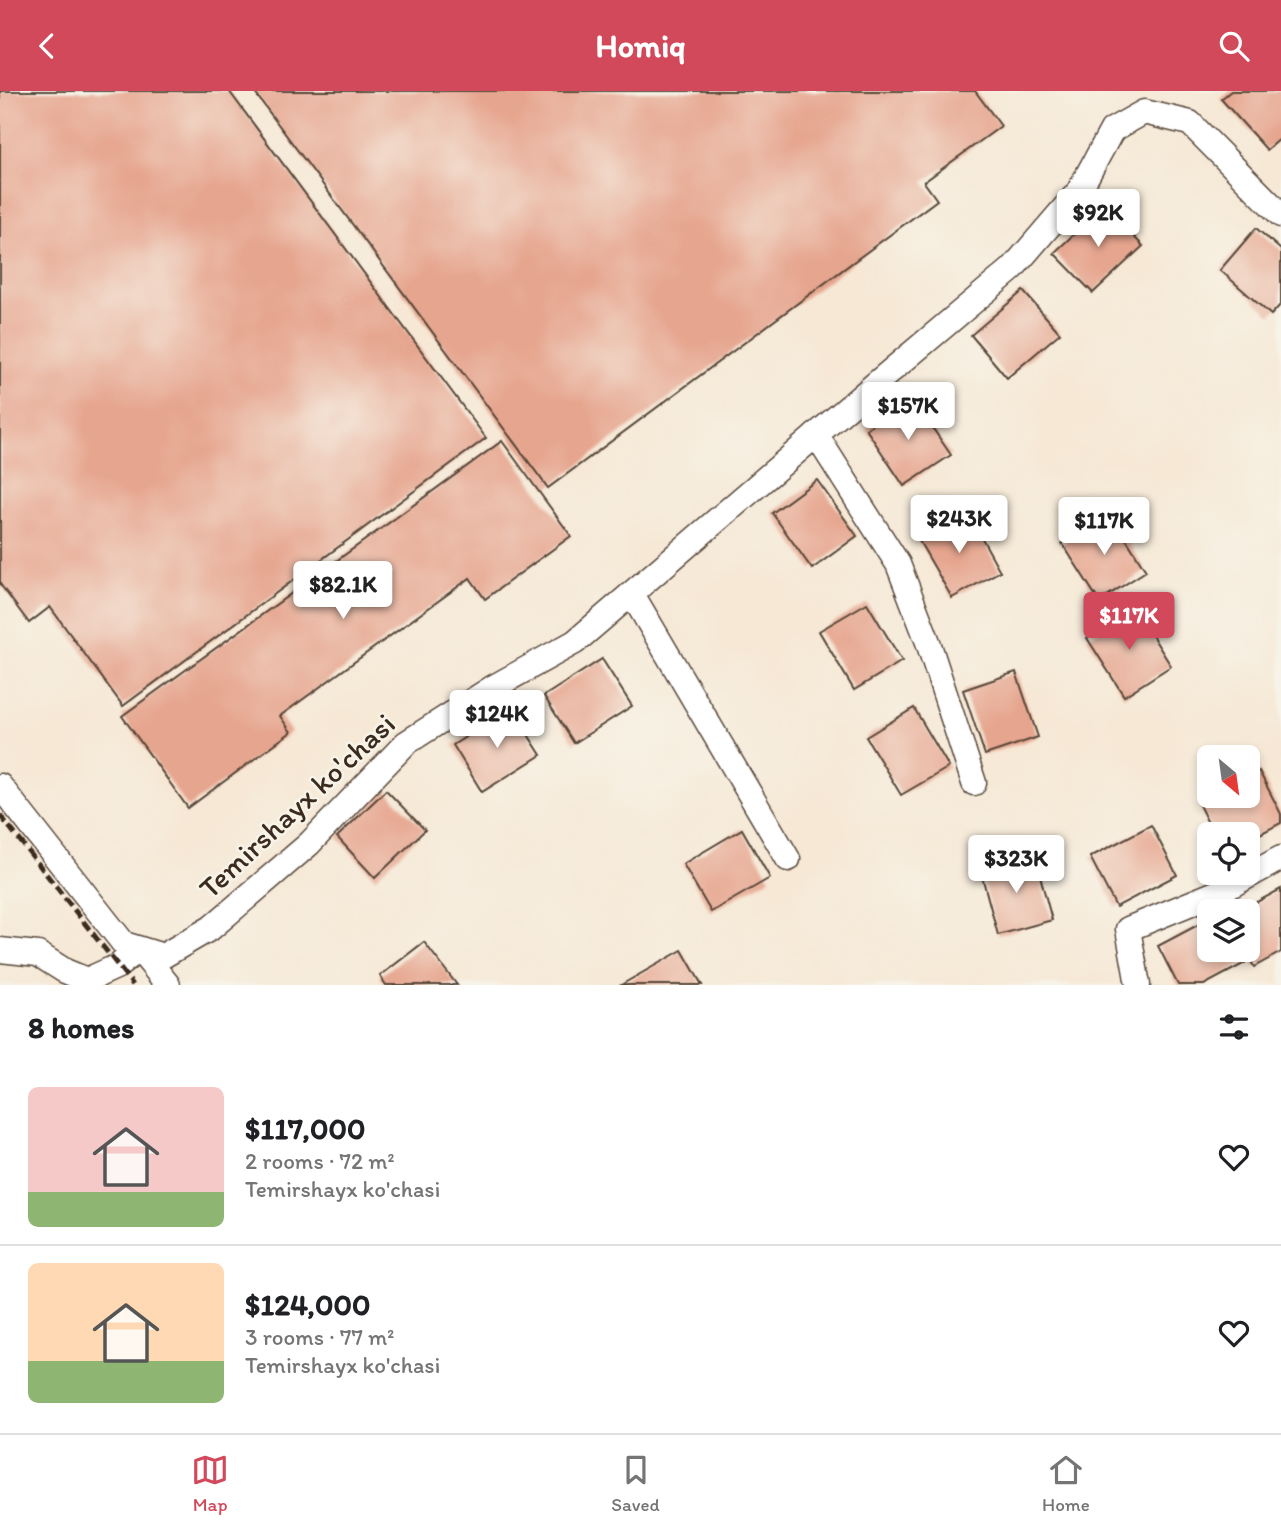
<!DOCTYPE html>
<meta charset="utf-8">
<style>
:root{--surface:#fff;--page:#f2f2f2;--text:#202124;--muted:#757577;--line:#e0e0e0;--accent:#d1495b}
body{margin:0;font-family:Itim,sans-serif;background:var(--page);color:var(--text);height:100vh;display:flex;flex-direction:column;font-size:26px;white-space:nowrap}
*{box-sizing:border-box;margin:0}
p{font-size:23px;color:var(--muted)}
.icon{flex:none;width:38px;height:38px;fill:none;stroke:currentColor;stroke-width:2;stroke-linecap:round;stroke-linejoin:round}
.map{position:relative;height:894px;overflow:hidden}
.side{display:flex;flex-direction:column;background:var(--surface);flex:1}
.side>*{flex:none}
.needle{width:46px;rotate:151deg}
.controls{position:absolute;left:1197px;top:654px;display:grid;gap:14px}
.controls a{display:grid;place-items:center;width:63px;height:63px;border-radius:10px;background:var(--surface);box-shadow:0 4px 10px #0003;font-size:35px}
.price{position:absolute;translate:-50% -60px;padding:0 16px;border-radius:7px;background:#fff;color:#222;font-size:23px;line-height:46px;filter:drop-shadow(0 2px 4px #0008)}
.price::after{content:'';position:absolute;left:50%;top:42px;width:21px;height:16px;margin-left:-10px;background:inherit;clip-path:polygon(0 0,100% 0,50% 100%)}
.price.current{background:var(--accent);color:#fff}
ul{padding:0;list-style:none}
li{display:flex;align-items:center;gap:21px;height:175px;padding:0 28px}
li+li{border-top:2px solid var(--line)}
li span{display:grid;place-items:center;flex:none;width:196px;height:140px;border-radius:10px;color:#555}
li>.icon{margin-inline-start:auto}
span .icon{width:84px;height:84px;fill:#fffc;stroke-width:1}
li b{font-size:30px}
h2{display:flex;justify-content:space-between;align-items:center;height:84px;padding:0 28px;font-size:30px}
header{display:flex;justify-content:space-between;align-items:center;height:91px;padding:0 28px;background:var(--accent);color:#fff;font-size:32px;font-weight:700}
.tabs{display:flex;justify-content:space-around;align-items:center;height:98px;border-top:2px solid var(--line);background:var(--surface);font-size:19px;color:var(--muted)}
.tabs a{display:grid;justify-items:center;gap:4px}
.tabs .current{color:var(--accent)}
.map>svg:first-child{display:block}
.building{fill:#e6a58e}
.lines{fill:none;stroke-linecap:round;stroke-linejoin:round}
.street-casing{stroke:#574639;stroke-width:27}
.street{stroke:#fff;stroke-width:24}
.rail{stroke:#3b2a1e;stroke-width:5;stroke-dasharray:10 5;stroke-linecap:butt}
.labels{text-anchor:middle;stroke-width:5;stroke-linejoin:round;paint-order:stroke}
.street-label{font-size:30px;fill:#3b2a1e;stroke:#f7f3e8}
</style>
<header><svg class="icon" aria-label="back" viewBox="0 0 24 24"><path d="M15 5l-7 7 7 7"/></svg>Homiq<svg class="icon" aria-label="search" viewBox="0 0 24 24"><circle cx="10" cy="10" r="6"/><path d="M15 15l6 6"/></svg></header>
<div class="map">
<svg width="1281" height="894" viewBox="0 0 1281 894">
<rect width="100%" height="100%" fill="#f7f3e8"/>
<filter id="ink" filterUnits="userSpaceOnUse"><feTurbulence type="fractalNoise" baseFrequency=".0143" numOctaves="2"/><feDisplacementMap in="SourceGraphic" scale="14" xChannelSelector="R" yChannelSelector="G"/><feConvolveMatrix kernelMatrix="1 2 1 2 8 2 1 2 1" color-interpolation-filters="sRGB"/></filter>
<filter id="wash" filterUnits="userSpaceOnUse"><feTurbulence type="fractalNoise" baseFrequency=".00686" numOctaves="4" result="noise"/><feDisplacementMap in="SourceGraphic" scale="28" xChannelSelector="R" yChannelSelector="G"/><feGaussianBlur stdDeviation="1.57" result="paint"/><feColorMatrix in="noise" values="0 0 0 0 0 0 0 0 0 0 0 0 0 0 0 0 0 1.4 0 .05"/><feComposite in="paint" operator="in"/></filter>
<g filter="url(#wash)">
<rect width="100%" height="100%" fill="#f6e8d5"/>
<g id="blocks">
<g class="building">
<polygon points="0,0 229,0 486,347 123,615 50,516 29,532 0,493"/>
<polygon points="258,0 975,0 1001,35 924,91 937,109 548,397 255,2"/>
<polygon points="1231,0 1281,0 1281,47 1267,59 1221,8"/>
<polygon points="1104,115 1143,155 1093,202 1054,162"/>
<polygon points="1256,137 1281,159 1281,213 1271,224 1220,179"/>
<polygon points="1023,200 1060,242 1007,287 971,244"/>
<polygon points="912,307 951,364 904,395 866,338"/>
<polygon points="502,350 571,445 485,508 470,487 280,625 291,641 188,717 122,625"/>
<polygon points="817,389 857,445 812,478 772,422"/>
<polygon points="967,420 1000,480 952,507 918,448"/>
<polygon points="1110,422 1146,480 1099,510 1062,452"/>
<polygon points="867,512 902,570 854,599 819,540"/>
<polygon points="1135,517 1171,575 1124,605 1087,547"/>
<polygon points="602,568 632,615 574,652 544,605"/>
<polygon points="1016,581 1038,646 985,664 963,599"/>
<polygon points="511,617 541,664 482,701 453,654"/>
<polygon points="914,617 949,676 901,704 866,646"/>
<polygon points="1259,680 1281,723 1281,732 1248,749 1248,744 1214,744 1198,712 1211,705 1248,705 1248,686"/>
<polygon points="386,699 425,739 375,787 337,746"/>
<polygon points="1151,734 1177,784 1116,816 1090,766"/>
<polygon points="742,738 770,787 711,821 683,773"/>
<polygon points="1034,763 1052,829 998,844 980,778"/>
<polygon points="1281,798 1281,861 1254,876 1245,859 1248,859 1248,821 1238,821"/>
<polygon points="1209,828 1209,859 1238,859 1245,872 1204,894 1178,894 1158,855"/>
<polygon points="424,851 457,894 386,894 380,885"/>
<polygon points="682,859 702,894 621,894"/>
</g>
</g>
</g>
<g filter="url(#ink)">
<use href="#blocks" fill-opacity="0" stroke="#574639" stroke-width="2"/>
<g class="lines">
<defs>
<g id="street">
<polyline points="816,344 898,473 928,551 974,692"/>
<polyline points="632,503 788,768"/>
<polyline points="0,695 124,853 163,865 211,837 309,753 406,652 492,597 575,551 873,295 1012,178 1079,100 1112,39 1144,21 1190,32 1281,124"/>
<polyline points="0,859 38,863 65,880 87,889 118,875 139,858 168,894"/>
<polyline points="1138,894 1128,838 1223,799 1281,767"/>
</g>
</defs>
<use href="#street" class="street-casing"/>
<use href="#street" class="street"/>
<polyline class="rail" points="0,724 133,894"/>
</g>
</g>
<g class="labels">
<g class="street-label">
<text transform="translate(297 715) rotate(-43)" y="10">Temirshayx ko'chasi</text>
</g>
</g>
</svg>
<div class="controls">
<a><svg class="needle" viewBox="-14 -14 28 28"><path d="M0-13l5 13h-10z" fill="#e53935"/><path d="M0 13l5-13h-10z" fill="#757577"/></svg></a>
<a><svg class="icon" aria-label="locate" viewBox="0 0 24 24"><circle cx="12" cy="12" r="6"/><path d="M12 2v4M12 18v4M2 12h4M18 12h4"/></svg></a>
<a><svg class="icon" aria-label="layers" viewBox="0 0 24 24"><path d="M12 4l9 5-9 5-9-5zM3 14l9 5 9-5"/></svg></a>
</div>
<b class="price" style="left:1098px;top:158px">$92K</b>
<b class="price" style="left:908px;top:351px">$157K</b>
<b class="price" style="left:959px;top:464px">$243K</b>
<b class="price" style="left:1104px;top:466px">$117K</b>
<b class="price" style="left:343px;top:530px">$82.1K</b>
<b class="price current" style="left:1129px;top:561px">$117K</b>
<b class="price" style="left:497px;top:659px">$124K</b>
<b class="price" style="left:1016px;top:804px">$323K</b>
</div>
<section class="side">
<h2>8 homes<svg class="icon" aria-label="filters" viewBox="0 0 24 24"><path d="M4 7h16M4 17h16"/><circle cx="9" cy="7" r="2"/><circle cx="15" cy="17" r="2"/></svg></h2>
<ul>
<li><span style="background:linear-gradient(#f6c9c9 75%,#8fb573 0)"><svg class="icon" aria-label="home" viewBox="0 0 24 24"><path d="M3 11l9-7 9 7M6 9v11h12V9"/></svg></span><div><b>$117,000</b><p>2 rooms · 72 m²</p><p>Temirshayx ko'chasi</p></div><svg class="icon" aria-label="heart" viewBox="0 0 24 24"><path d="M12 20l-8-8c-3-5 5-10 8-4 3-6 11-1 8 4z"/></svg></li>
<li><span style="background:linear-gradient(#ffd9b3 70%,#8fb573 0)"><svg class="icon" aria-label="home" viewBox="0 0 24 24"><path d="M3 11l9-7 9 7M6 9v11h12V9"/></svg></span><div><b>$124,000</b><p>3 rooms · 77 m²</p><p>Temirshayx ko'chasi</p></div><svg class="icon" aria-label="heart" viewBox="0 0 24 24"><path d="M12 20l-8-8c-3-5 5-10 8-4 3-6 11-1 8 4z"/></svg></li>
</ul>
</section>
<nav class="tabs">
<a class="current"><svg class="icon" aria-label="map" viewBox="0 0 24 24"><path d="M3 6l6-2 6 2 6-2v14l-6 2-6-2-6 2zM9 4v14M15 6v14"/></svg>Map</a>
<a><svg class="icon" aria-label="saved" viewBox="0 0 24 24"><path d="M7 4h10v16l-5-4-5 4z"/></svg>Saved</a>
<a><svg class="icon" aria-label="home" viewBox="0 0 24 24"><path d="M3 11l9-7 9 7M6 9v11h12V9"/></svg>Home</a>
</nav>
